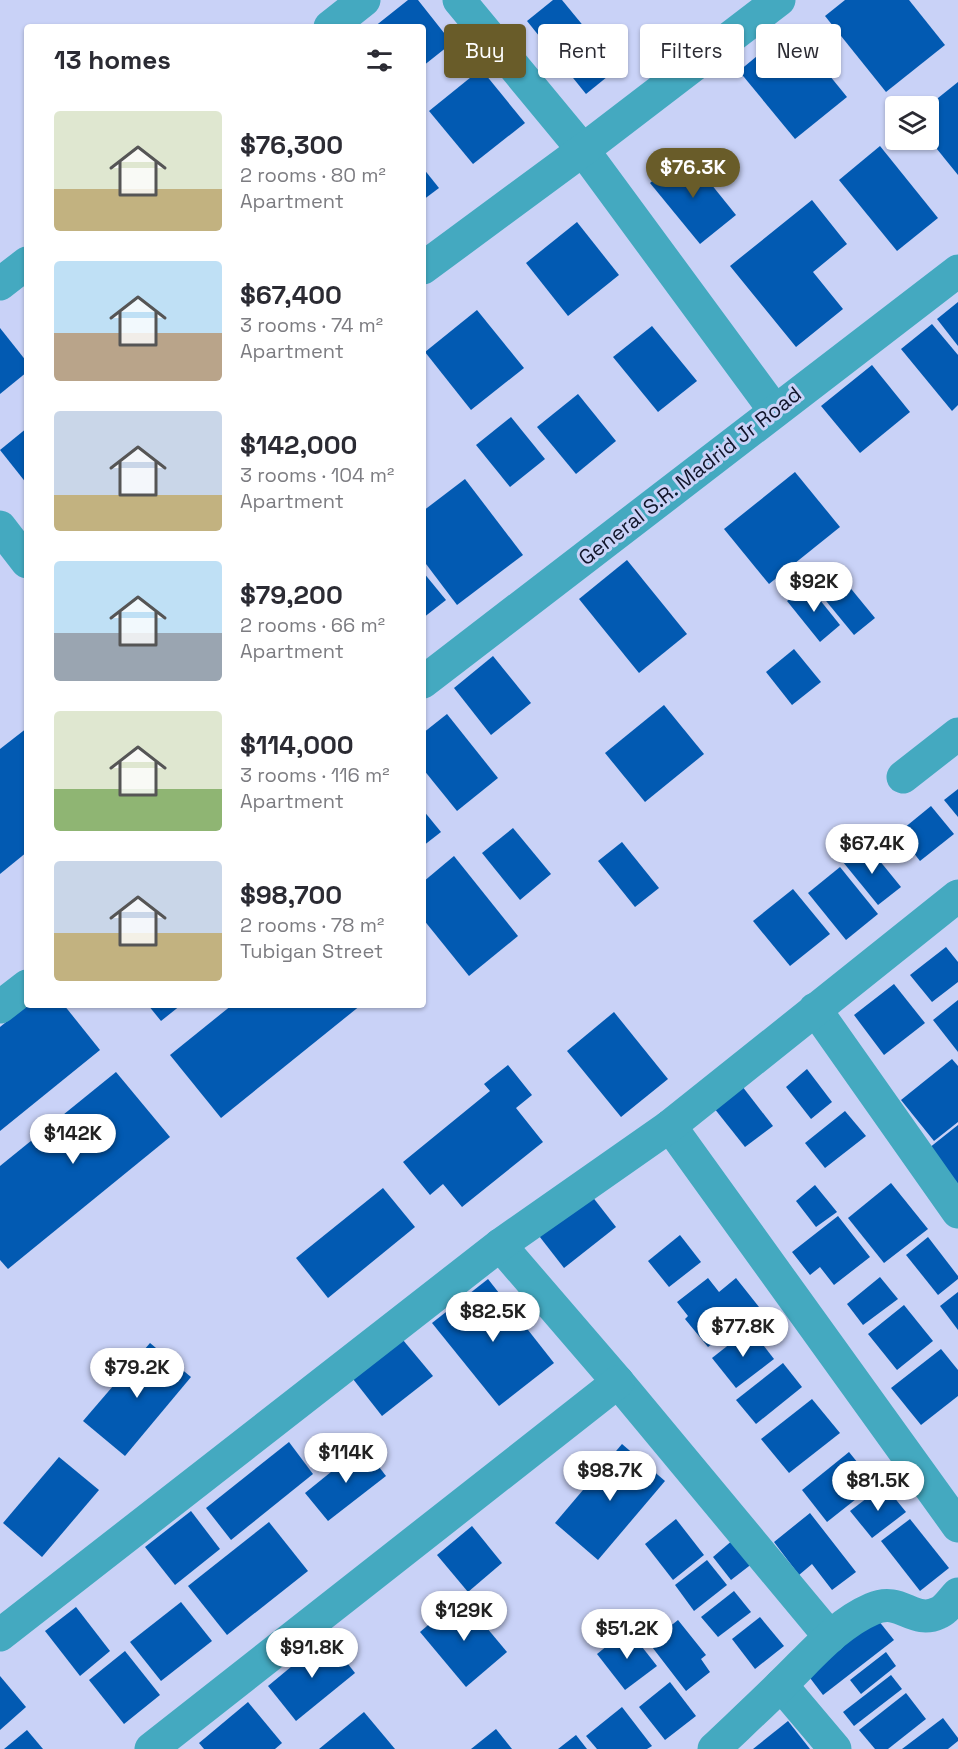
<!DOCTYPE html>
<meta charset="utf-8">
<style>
:root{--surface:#fff;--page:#f7f7f7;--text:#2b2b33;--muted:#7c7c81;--accent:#695c29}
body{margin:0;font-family:"Space Grotesk",sans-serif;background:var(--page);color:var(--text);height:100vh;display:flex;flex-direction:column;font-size:22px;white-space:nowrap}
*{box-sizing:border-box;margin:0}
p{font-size:20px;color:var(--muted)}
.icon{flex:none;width:33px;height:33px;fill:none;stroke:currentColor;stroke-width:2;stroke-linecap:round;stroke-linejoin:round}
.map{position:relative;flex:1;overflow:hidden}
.sheet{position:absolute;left:24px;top:24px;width:402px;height:984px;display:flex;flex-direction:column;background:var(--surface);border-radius:6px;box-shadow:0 2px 4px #0004}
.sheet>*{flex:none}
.hud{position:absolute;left:444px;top:24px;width:423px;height:54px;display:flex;gap:12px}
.buttons{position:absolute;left:885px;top:96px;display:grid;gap:12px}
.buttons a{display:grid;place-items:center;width:54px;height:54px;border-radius:6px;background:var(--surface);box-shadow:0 2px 4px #0004;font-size:30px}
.price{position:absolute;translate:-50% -51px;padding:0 14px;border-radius:21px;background:#fff;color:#222;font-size:20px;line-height:39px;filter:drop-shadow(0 2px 3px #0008)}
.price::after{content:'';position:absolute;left:50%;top:36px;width:18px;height:14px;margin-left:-9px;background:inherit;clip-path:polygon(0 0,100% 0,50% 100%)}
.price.selected{background:var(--accent);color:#fff}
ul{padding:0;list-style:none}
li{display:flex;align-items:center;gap:18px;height:150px;padding:0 30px}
li span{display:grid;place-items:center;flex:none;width:168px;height:120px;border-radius:6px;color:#555}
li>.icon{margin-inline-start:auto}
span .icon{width:72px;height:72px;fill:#fffc;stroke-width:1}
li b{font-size:26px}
h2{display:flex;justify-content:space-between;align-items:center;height:72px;padding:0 30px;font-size:26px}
.pill{padding:0 21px;border-radius:6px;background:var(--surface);box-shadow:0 2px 4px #0004;font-size:21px;line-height:54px}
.pill.selected{background:var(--accent);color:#fff}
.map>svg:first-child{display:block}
.building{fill:#025ab2}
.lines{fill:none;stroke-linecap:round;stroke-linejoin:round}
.street{stroke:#44a9c0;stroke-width:33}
.labels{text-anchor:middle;stroke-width:6;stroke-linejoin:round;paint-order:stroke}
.street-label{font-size:21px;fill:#11152b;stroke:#c9d2f7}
</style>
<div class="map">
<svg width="958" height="1749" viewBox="0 0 958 1749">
<rect width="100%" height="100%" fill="#c9d2f7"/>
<g class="building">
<polygon points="408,0 418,0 452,43 423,66 423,27 374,27"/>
<polygon points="553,0 562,0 618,68 586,94 527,21"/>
<polygon points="845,0 909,0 945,45 886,92 825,16"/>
<polygon points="791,28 847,97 795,139 739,71"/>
<polygon points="481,69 525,123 473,164 429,111"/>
<polygon points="958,82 958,175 928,138 928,106"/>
<polygon points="880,146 938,218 897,251 839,180"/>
<polygon points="686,153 736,215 700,244 650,183"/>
<polygon points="423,168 439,188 423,200"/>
<polygon points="812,200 847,244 813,272 843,309 796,347 730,266"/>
<polygon points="577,222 619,275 568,316 526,263"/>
<polygon points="958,302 958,346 937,319"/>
<polygon points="477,310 524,368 471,410 425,352"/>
<polygon points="932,324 958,355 958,405 952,411 901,349"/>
<polygon points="652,326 697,381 658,412 613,357"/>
<polygon points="0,328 27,362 27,372 0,394"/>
<polygon points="872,365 910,412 860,453 821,406"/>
<polygon points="578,394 616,441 576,474 537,427"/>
<polygon points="511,417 545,459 510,487 476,445"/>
<polygon points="27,428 27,484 0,450"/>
<polygon points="795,472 840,527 769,584 724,529"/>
<polygon points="465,479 523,555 457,605 423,560 423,511"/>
<polygon points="627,560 687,634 639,673 579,599"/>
<polygon points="423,572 446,600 423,618"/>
<polygon points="843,579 875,618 854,635 822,596"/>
<polygon points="808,585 840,625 820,642 787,601"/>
<polygon points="794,649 821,682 792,705 766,672"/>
<polygon points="493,656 531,703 491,735 454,688"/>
<polygon points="664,705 704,754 645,802 605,753"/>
<polygon points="447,714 498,778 457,811 423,769 423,733"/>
<polygon points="27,728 27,852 0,874 0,749"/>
<polygon points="958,789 958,817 944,800"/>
<polygon points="931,806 954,834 920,861 898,833"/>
<polygon points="423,810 441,832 423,846"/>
<polygon points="513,828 551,874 520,900 482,853"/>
<polygon points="622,842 659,888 635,907 598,861"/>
<polygon points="866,844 901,887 878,905 843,862"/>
<polygon points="454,856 518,936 469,976 423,919 423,882"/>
<polygon points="840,867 878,914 846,940 808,893"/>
<polygon points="793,889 830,934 790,966 753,921"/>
<polygon points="946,947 958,962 958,982 932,1002 910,975"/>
<polygon points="894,984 925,1023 884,1055 854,1015"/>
<polygon points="958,1000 958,1052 933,1020"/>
<polygon points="27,1005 64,1005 100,1050 0,1131 0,1027"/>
<polygon points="148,1005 181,1005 161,1021"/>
<polygon points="232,1005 361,1005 221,1118 170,1055"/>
<polygon points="614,1012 668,1079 621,1117 567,1051"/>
<polygon points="952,1059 958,1066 958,1122 934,1141 901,1100"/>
<polygon points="508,1065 532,1095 516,1108 543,1142 462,1207 443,1184 430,1195 403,1162 490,1091 484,1084"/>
<polygon points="807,1069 832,1102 811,1119 786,1087"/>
<polygon points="116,1072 170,1137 8,1269 0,1260 0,1166"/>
<polygon points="742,1086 773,1126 745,1147 714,1108"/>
<polygon points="845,1111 866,1136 825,1168 805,1143"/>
<polygon points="958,1125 958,1184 929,1148"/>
<polygon points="891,1183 928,1229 884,1263 848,1218"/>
<polygon points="815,1185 837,1212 816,1227 796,1201"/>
<polygon points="383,1188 415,1227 328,1298 296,1258"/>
<polygon points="588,1191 616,1227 564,1268 536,1232"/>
<polygon points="838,1216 870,1257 834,1285 820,1267 810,1275 792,1252"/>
<polygon points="680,1235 701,1262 669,1287 648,1261"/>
<polygon points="928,1237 958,1276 958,1279 938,1295 906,1255"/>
<polygon points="880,1277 898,1299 863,1325 847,1304"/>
<polygon points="708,1278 719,1292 736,1278 759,1307 708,1347 685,1319 688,1316 677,1302"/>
<polygon points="488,1279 554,1363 499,1406 432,1323"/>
<polygon points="958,1292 958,1330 940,1306"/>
<polygon points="904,1305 933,1341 897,1370 868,1334"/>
<polygon points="750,1328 774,1359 736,1388 712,1358"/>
<polygon points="403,1340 433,1376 382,1416 353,1379"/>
<polygon points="150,1343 191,1377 125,1456 83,1421"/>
<polygon points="941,1349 958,1370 958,1396 921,1425 891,1388"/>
<polygon points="783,1363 802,1387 756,1424 736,1400"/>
<polygon points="812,1399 840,1433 789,1473 761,1439"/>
<polygon points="289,1442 313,1474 231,1540 206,1508"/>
<polygon points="622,1444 665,1481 598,1560 555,1523"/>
<polygon points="363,1446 386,1476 328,1521 305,1493"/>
<polygon points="849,1452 875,1484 827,1522 802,1490"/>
<polygon points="59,1457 99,1490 42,1557 3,1523"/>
<polygon points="884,1485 906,1512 872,1538 850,1511"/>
<polygon points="191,1511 220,1549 175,1585 145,1547"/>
<polygon points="810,1513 856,1572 832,1590 812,1564 799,1575 774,1542"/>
<polygon points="676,1519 704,1555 673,1580 645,1544"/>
<polygon points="910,1519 949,1568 920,1591 881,1541"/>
<polygon points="269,1522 308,1571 227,1635 188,1586"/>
<polygon points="472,1526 502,1563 468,1592 437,1555"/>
<polygon points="734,1539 753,1563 731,1580 713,1557"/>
<polygon points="707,1560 727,1585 694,1611 675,1585"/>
<polygon points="734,1591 751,1612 718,1637 701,1617"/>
<polygon points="461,1597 507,1652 466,1687 420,1632"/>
<polygon points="181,1602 212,1641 161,1681 130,1642"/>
<polygon points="76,1607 110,1651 80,1676 45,1631"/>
<polygon points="874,1615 894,1640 823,1695 804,1670"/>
<polygon points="760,1617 784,1646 755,1669 732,1639"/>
<polygon points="678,1620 706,1655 701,1659 710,1672 686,1691 649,1643"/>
<polygon points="628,1629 657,1666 625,1690 597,1654"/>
<polygon points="327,1637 355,1673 296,1721 268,1686"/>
<polygon points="125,1651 160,1695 124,1724 89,1680"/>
<polygon points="886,1652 896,1666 861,1694 850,1680"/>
<polygon points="891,1675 902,1689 854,1726 843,1712"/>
<polygon points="0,1676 26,1707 0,1730"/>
<polygon points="670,1682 696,1716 665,1740 639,1707"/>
<polygon points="906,1693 926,1719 888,1749 875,1749 859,1730"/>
<polygon points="248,1702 282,1743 275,1749 204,1749 199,1743"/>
<polygon points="622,1707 652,1746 647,1749 597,1749 586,1736"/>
<polygon points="364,1712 395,1749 319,1749"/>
<polygon points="943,1718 958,1738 958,1741 948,1749 902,1749"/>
<polygon points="788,1721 810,1749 753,1749"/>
<polygon points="496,1729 512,1749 471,1749"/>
<polygon points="27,1730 43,1749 4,1749"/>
<polygon points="576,1735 587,1749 558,1749"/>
</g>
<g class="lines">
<g class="street">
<polyline points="459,0 583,150 775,411"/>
<polyline points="330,27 364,0"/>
<polyline points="423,268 583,150 779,0"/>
<polyline points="0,284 27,263"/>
<polyline points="0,527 27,562"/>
<polyline points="423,682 958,271"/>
<polyline points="903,777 958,734"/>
<polyline points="0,1007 27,986"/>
<polyline points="815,1009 958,1212"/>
<polyline points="670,1126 958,1526"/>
<polyline points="500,1245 618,1382 830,1637"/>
<polyline points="0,1635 500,1245 670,1126 958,896"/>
<polyline points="781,1685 835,1749"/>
<polyline points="151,1749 618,1382"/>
<path d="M 714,1749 C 737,1727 761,1705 784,1682 C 811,1656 837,1624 872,1609 C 901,1596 913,1625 938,1613 C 946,1610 952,1600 958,1594"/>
</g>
</g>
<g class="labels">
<g class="street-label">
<text transform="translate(690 476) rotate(-38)" y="7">General S.R. Madrid Jr Road</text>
</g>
</g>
</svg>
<div class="buttons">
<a><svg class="icon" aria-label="layers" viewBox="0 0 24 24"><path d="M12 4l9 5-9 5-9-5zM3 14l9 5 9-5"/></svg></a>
</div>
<b class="price selected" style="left:693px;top:199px">$76.3K</b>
<b class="price" style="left:814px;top:613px">$92K</b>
<b class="price" style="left:872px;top:875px">$67.4K</b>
<b class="price" style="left:73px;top:1165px">$142K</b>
<b class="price" style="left:493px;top:1343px">$82.5K</b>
<b class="price" style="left:743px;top:1358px">$77.8K</b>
<b class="price" style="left:137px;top:1399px">$79.2K</b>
<b class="price" style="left:346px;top:1484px">$114K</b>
<b class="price" style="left:610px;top:1502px">$98.7K</b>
<b class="price" style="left:878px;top:1512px">$81.5K</b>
<b class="price" style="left:464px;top:1642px">$129K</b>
<b class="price" style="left:627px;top:1660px">$51.2K</b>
<b class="price" style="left:312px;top:1679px">$91.8K</b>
<div class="hud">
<a class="pill selected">Buy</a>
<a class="pill">Rent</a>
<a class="pill">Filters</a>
<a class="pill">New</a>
</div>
<section class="sheet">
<h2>13 homes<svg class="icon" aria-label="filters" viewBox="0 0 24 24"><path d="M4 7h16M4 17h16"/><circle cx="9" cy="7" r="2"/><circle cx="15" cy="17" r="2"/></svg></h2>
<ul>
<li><span style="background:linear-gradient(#dfe7d0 65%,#c2b280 0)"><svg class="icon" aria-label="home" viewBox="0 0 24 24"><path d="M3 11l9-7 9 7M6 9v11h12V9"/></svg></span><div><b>$76,300</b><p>2 rooms · 80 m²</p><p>Apartment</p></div></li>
<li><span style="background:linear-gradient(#bfe0f5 60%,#b9a48a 0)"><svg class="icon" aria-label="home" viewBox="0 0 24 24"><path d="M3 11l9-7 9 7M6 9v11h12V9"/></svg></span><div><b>$67,400</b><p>3 rooms · 74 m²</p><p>Apartment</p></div></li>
<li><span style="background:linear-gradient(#c9d6e8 70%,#c2b280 0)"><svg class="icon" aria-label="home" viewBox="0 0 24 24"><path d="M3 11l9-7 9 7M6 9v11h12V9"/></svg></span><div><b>$142,000</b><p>3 rooms · 104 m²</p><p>Apartment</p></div></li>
<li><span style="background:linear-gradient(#bfe0f5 60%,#9aa5b1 0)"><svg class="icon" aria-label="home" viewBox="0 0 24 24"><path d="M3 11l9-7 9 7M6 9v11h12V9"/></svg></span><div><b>$79,200</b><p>2 rooms · 66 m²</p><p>Apartment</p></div></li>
<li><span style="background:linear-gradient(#dfe7d0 65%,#8fb573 0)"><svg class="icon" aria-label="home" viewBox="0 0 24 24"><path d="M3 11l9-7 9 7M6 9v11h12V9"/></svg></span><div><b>$114,000</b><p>3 rooms · 116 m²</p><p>Apartment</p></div></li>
<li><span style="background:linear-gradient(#c9d6e8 60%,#c2b280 0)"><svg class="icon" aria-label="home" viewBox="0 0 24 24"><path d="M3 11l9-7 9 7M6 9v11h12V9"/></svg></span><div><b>$98,700</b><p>2 rooms · 78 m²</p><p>Tubigan Street</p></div></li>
</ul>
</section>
</div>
